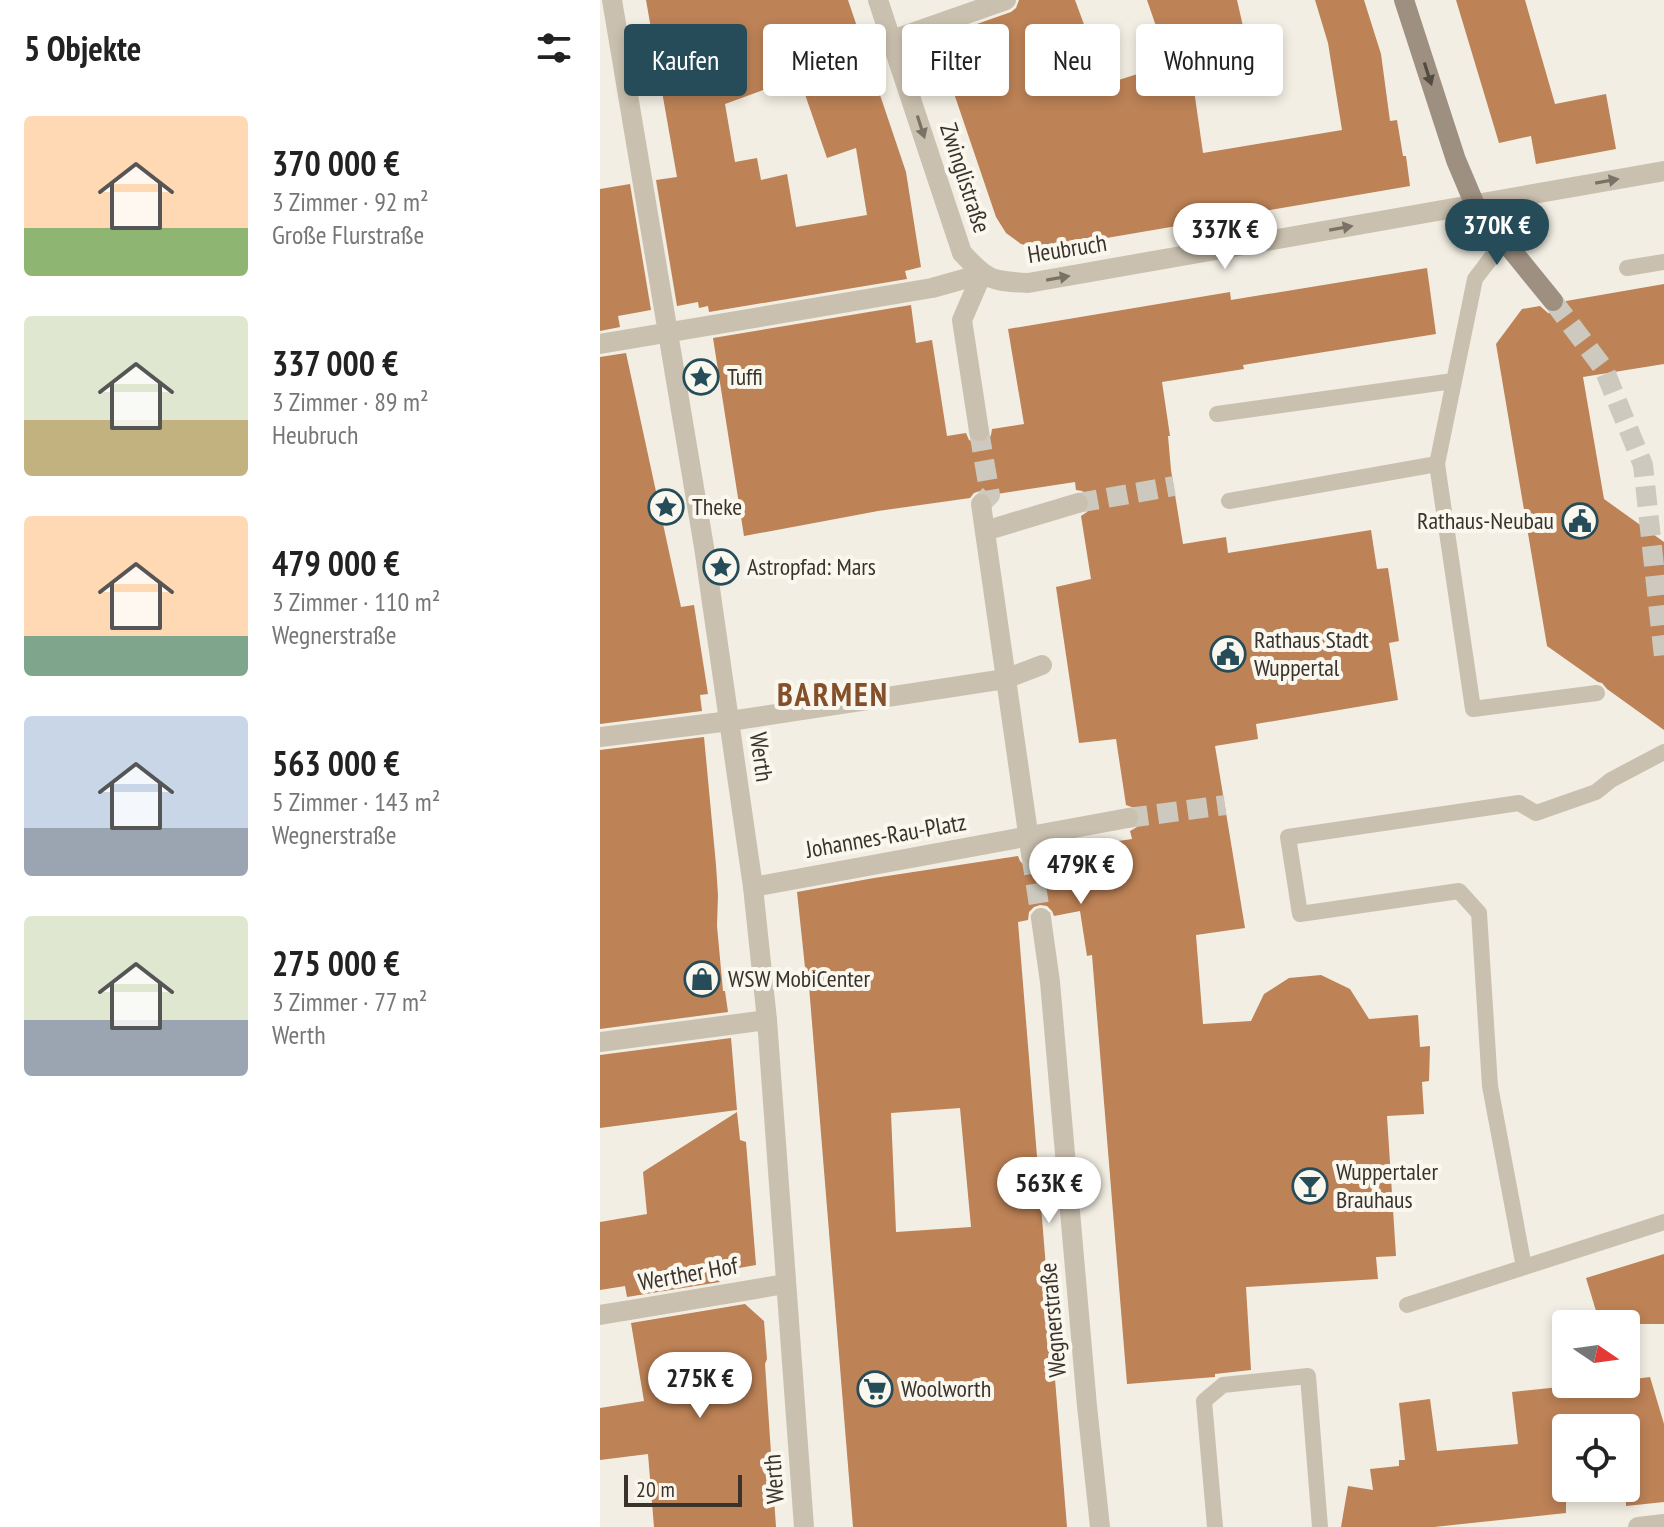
<!DOCTYPE html>
<html lang="de">
<meta charset="utf-8">
<style>
:root{--surface:#fff;--page:#f6f6f6;--text:#222;--muted:#767676;--accent:#254c58}
body{margin:0;font-family:"PT Sans Narrow",sans-serif;background:var(--page);color:var(--text);height:100vh;display:flex;flex-direction:column;font-size:30px;white-space:nowrap}
*{box-sizing:border-box;margin:0}
p{font-size:26px;color:var(--muted)}
.icon{flex:none;width:44px;height:44px;fill:none;stroke:currentColor;stroke-width:2;stroke-linecap:round;stroke-linejoin:round}
.map{position:relative;flex:1;overflow:hidden}
.side{display:flex;flex-direction:column;background:var(--surface);width:600px}
.side>*{flex:none}
.hud{position:absolute;left:24px;top:24px;width:760px;height:72px;display:flex;gap:16px}
.needle{width:52px;rotate:103deg}
.buttons{position:absolute;left:952px;top:1310px;display:grid;gap:16px}
.buttons a{display:grid;place-items:center;width:88px;height:88px;border-radius:8px;background:var(--surface);box-shadow:0 4px 12px #0003;font-size:40px}
.scale{position:absolute;left:24px;bottom:20px;width:118px;box-sizing:border-box;padding-left:8px;border:4px solid #3a332c;border-top:0;font-size:22px;line-height:28px;white-space:nowrap;color:#3a332c;-webkit-text-stroke:6px #faf7ef;paint-order:stroke}
.price{position:absolute;translate:-50% -68px;padding:0 18px;border-radius:28px;background:#fff;color:#222;font-size:26px;line-height:52px;filter:drop-shadow(0 2px 4px #0008)}
.price::after{content:'';position:absolute;left:50%;top:48px;width:24px;height:18px;margin-left:-12px;background:inherit;clip-path:polygon(0 0,100% 0,50% 100%)}
.price.current{background:var(--accent);color:#fff}
ul{padding:0;list-style:none}
li{display:flex;align-items:center;gap:24px;height:200px;padding:0 24px}
li span{display:grid;place-items:center;flex:none;width:224px;height:160px;border-radius:8px;color:#555}
li>.icon{margin-inline-start:auto}
span .icon{width:96px;height:96px;fill:#fffc;stroke-width:1}
li b{font-size:34px}
h2{display:flex;justify-content:space-between;align-items:center;height:96px;padding:0 24px;font-size:34px}
.chip{padding:0 28px;border-radius:8px;background:var(--surface);box-shadow:0 4px 12px #0003;font-size:28px;line-height:72px}
.chip.current{background:var(--accent);color:#fff}
main{display:flex;flex:1;min-height:0}
.map>svg:first-child{display:block}
.building{fill:#bd8256;fill-rule:evenodd}
.lines{fill:none;stroke-linecap:round;stroke-linejoin:round}
.pedestrian-tunnel{stroke:#cdc9be;stroke-width:20;stroke-dasharray:20 10;stroke-linecap:butt}
.secondary-tunnel{stroke:#cdc9be;stroke-width:20;stroke-dasharray:20 10;stroke-linecap:butt}
.service{stroke:#cac0af;stroke-width:16}
.pedestrian{stroke:#cac0af;stroke-width:20}
.minor{stroke:#cac0af;stroke-width:20}
.secondary{stroke:#9e9080;stroke-width:20}
.oneway{fill:#534a41}
.oneway2{fill:#7b7267}
.labels{text-anchor:middle;stroke-width:8;stroke-linejoin:round;paint-order:stroke}
.street-label{font-size:24px;fill:#3a332c;stroke:#faf7ef}
.poi-label{font-size:24px;fill:#3a332c;stroke:#faf7ef;text-anchor:start}
.district-label{font-size:32px;font-weight:bold;letter-spacing:2px;fill:#83502b;stroke:#faf7ef}
</style>
<main>
<section class="side">
<h2>5 Objekte<svg class="icon" aria-label="filters" viewBox="0 0 24 24"><path d="M4 7h16M4 17h16"/><circle cx="9" cy="7" r="2"/><circle cx="15" cy="17" r="2"/></svg></h2>
<ul>
<li><span style="background:linear-gradient(#ffd9b3 70%,#8fb573 0)"><svg class="icon" aria-label="home" viewBox="0 0 24 24"><path d="M3 11l9-7 9 7M6 9v11h12V9"/></svg></span><div><b>370 000 €</b><p>3 Zimmer · 92 m²</p><p>Große Flurstraße</p></div></li>
<li><span style="background:linear-gradient(#dfe7d0 65%,#c2b280 0)"><svg class="icon" aria-label="home" viewBox="0 0 24 24"><path d="M3 11l9-7 9 7M6 9v11h12V9"/></svg></span><div><b>337 000 €</b><p>3 Zimmer · 89 m²</p><p>Heubruch</p></div></li>
<li><span style="background:linear-gradient(#ffd9b3 75%,#7fa58c 0)"><svg class="icon" aria-label="home" viewBox="0 0 24 24"><path d="M3 11l9-7 9 7M6 9v11h12V9"/></svg></span><div><b>479 000 €</b><p>3 Zimmer · 110 m²</p><p>Wegnerstraße</p></div></li>
<li><span style="background:linear-gradient(#c9d6e8 70%,#9aa5b1 0)"><svg class="icon" aria-label="home" viewBox="0 0 24 24"><path d="M3 11l9-7 9 7M6 9v11h12V9"/></svg></span><div><b>563 000 €</b><p>5 Zimmer · 143 m²</p><p>Wegnerstraße</p></div></li>
<li><span style="background:linear-gradient(#dfe7d0 65%,#9aa5b1 0)"><svg class="icon" aria-label="home" viewBox="0 0 24 24"><path d="M3 11l9-7 9 7M6 9v11h12V9"/></svg></span><div><b>275 000 €</b><p>3 Zimmer · 77 m²</p><p>Werth</p></div></li>
</ul>
</section>
<div class="map">
<svg width="1064" height="1527" viewBox="0 0 1064 1527">
<rect width="100%" height="100%" fill="#f2eee3"/>
<g class="building">
<path d="M 46,0 L 248,0 L 306,172 L 321,267 L 305,271 L 307,279 L 109,312 L 108,306 L 99,308 L 98,302 L 77,306 L 56,180 L 77,177 ZM 199,77 L 227,158 L 256,148 L 267,215 L 196,227 L 187,174 L 161,180 L 157,158 L 135,162 L 125,104 Z"/>
<polygon points="419,0 475,0 506,84 569,64 547,0 637,0 654,74 622,80 623,86 594,90 603,153 742,130 728,43 715,0 764,0 781,54 790,121 797,120 803,156 806,156 810,186 442,249 421,244 406,233 396,217 343,61 357,31 411,12 416,8"/>
<polygon points="856,0 925,0 955,104 1006,94 1016,149 936,164 931,136 899,143"/>
<polygon points="30,184 51,310 18,316 20,327 0,331 0,189"/>
<path d="M 827,268 L 836,334 L 643,365 L 644,369 L 562,382 L 570,436 L 568,436 L 571,470 L 583,544 L 626,537 L 628,553 L 771,530 L 777,569 L 788,568 L 799,641 L 789,643 L 798,700 L 656,724 L 658,739 L 615,746 L 645,928 L 596,935 L 603,1024 L 651,1021 L 664,994 L 689,978 L 721,975 L 750,989 L 769,1019 L 818,1015 L 820,1047 L 830,1046 L 829,1081 L 822,1082 L 824,1114 L 787,1116 L 796,1256 L 776,1257 L 778,1279 L 646,1287 L 651,1370 L 615,1374 L 615,1377 L 527,1384 L 492,955 L 487,956 L 480,911 L 454,916 L 452,911 L 447,906 L 440,905 L 434,907 L 429,912 L 428,920 L 418,922 L 467,1527 L 253,1527 L 209,986 L 207,986 L 197,892 L 274,878 L 418,856 L 420,861 L 425,866 L 434,867 L 443,860 L 444,852 L 532,839 L 530,831 L 537,827 L 541,816 L 537,809 L 526,805 L 516,739 L 479,743 L 456,587 L 491,579 L 481,516 L 487,512 L 490,507 L 491,500 L 487,494 L 482,491 L 476,490 L 475,482 L 390,495 L 380,491 L 374,493 L 370,498 L 278,511 L 144,536 L 113,338 L 311,305 L 316,343 L 332,340 L 347,436 L 366,433 L 369,440 L 380,444 L 388,441 L 391,435 L 392,429 L 424,424 L 408,329 L 630,292 L 631,300 ZM 360,1108 L 371,1227 L 296,1232 L 291,1113 Z"/>
<polygon points="1064,284 1064,364 983,377 1004,499 1064,542 1064,730 1007,689 1002,683 998,682 947,646 896,344 922,309 940,306 948,313 956,314 962,311 966,301"/>
<polygon points="26,353 81,607 94,605 108,694 100,695 102,711 0,724 0,357"/>
<polygon points="104,737 116,865 118,895 117,926 123,991 125,991 128,1012 0,1029 0,750"/>
<polygon points="131,1038 137,1110 0,1128 0,1055"/>
<polygon points="137,1112 140,1140 146,1142 156,1265 110,1273 120,1282 27,1297 25,1286 0,1290 0,1222 47,1214 43,1172"/>
<polygon points="1064,1254 1064,1324 1000,1324 986,1278"/>
<polygon points="145,1304 164,1321 167,1359 165,1364 176,1527 54,1527 48,1454 0,1460 0,1408 44,1401 31,1323"/>
<polygon points="1050,1377 1064,1424 1064,1502 1026,1506 1026,1428 966,1428 966,1513 834,1527 741,1527 748,1486 773,1490 770,1469 799,1466 799,1460 805,1460 799,1403 830,1399 837,1451 918,1444 912,1392 988,1384 1026,1384 1026,1380"/>
</g>
<g class="lines">
<g class="pedestrian-tunnel">
<polyline points="379,431 390,495 381,504"/>
<polyline points="478,503 574,486"/>
<polyline points="528,818 625,805"/>
<polyline points="431,854 441,918"/>
</g>
<polyline class="secondary-tunnel" points="953,301 1004,369 1043,465 1064,657"/>
<g class="service">
<polyline points="1027,268 1064,262"/>
<polyline points="617,414 853,381"/>
<polyline points="837,464 873,709 997,693"/>
<polyline points="629,501 837,464 875,279 904,241"/>
<polyline points="924,1267 890,1086 879,913 859,891 700,914 688,837 919,803 936,813 996,792 1011,780 1064,752"/>
<polyline points="807,1305 1064,1222"/>
<polyline points="615,1527 604,1401 623,1385 708,1376 720,1527"/>
</g>
<g class="pedestrian">
<polyline points="12,0 104,547 153,887 167,1020 204,1527"/>
<polyline points="0,344 332,288 382,274"/>
<polyline points="379,431 362,320 382,274"/>
<polyline points="381,504 431,854"/>
<polyline points="385,531 478,503"/>
<polyline points="0,737 130,721 405,679 442,665"/>
<polyline points="153,887 528,818"/>
<polyline points="0,1042 167,1020"/>
<polyline points="24,1311 185,1284"/>
</g>
<g class="minor">
<path d="M 278,0 L 362,253 C 388,280 389,281 428,283 L 1064,171"/>
<polyline points="292,40 406,0"/>
<polyline points="441,918 450,982 487,1406 500,1527"/>
<polyline points="0,1315 24,1311"/>
<polyline points="1038,1527 1064,1524"/>
</g>
<polyline class="secondary" points="804,0 856,160 875,205 953,301"/>
</g>
<defs><path id="oneway-solid" d="M-6-.8H1V-3.2L6.5 0L1 3.2V.8H-6Z" transform="scale(2)"/></defs>
<use class="oneway" href="#oneway-solid" transform="translate(828 74) rotate(72)"/>
<g class="oneway2">
<use href="#oneway-solid" transform="translate(321 127) rotate(72)"/>
<use href="#oneway-solid" transform="translate(1007 181) rotate(-10)"/>
<use href="#oneway-solid" transform="translate(741 228) rotate(-10)"/>
<use href="#oneway-solid" transform="translate(458 278) rotate(-10)"/>
</g>
<defs>
<symbol id="sight-ring" viewBox="-11 -11 22 22"><circle r="9.5" fill="#faf7ef" stroke="#254c58" stroke-width="1.5"/><path d="M0-6L1.8-2.2L6-1.7L2.9 1.2L3.7 5.4L0 3.3L-3.7 5.4L-2.9 1.2L-6-1.7L-1.8-2.2Z" fill="#254c58"/></symbol>
<symbol id="civic-ring" viewBox="-11 -11 22 22"><circle r="9.5" fill="#faf7ef" stroke="#254c58" stroke-width="1.5"/><path d="M-.6-6.5H3V-4.5H.6V-3L4-1V1h2V6H-6V1h2V-1L-.6-3ZM-1.2 2.5V6h2.4V2.5Z" fill="#254c58"/></symbol>
<symbol id="shop-ring" viewBox="-11 -11 22 22"><circle r="9.5" fill="#faf7ef" stroke="#254c58" stroke-width="1.5"/><path d="M-5-2.5h2.3a2.7 3.5 0 0 1 5.4 0H5L5.5 6h-11ZM-1.5-2.5h3a1.5 2.3 0 0 0-3 0Z" fill="#254c58"/></symbol>
<symbol id="bar-ring" viewBox="-11 -11 22 22"><circle r="9.5" fill="#faf7ef" stroke="#254c58" stroke-width="1.5"/><path d="M-6-5H6L.8 .8V4.5H3.5V6h-7V4.5H-.8V.8Z" fill="#254c58"/></symbol>
<symbol id="supermarket-ring" viewBox="-11 -11 22 22"><circle r="9.5" fill="#faf7ef" stroke="#254c58" stroke-width="1.5"/><path d="M-6-5.5h2.5l.6 2H6L4.5 2H-2.5L-4.4-4H-6ZM-1.5 3.2a1.3 1.3 0 1 0 .1 0ZM3 3.2a1.3 1.3 0 1 0 .1 0Z" fill="#254c58"/></symbol>
</defs>
<g fill-rule="evenodd">
<use href="#sight-ring" x="81" y="357" width="40" height="40"/>
<use href="#sight-ring" x="46" y="487" width="40" height="40"/>
<use href="#civic-ring" x="960" y="501" width="40" height="40"/>
<use href="#sight-ring" x="101" y="547" width="40" height="40"/>
<use href="#civic-ring" x="608" y="634" width="40" height="40"/>
<use href="#shop-ring" x="82" y="959" width="40" height="40"/>
<use href="#bar-ring" x="690" y="1166" width="40" height="40"/>
<use href="#supermarket-ring" x="255" y="1369" width="40" height="40"/>
</g>
<g class="labels">
<g class="street-label">
<text transform="translate(365 178) rotate(72)" y="8">Zwinglistraße</text>
<text transform="translate(467 249) rotate(-9)" y="8">Heubruch</text>
<text transform="translate(161 757) rotate(82)" y="8">Werth</text>
<text transform="translate(286 836) rotate(-10)" y="8">Johannes-Rau-Platz</text>
<text transform="translate(88 1274) rotate(-10)" y="8">Werther Hof</text>
<text transform="translate(453 1320) rotate(-95)" y="8">Wegnerstraße</text>
<text transform="translate(174 1479) rotate(-94)" y="8">Werth</text>
</g>
<g class="poi-label">
<text x="127" y="385">Tuffi</text>
<text x="92" y="515">Theke</text>
<text x="954" y="529" text-anchor="end">Rathaus-Neubau</text>
<text x="147" y="575">Astropfad: Mars</text>
<text x="654" y="648">Rathaus Stadt<tspan x="654" dy="28">Wuppertal</tspan></text>
<text x="128" y="987">WSW MobiCenter</text>
<text x="736" y="1180">Wuppertaler<tspan x="736" dy="28">Brauhaus</tspan></text>
<text x="301" y="1397">Woolworth</text>
</g>
<g class="district-label">
<text x="233" y="706">BARMEN</text>
</g>
</g>
</svg>
<div class="buttons">
<a><svg class="needle" viewBox="-14 -14 28 28"><path d="M0-13l5 13h-10z" fill="#e53935"/><path d="M0 13l5-13h-10z" fill="#767676"/></svg></a>
<a><svg class="icon" aria-label="locate" viewBox="0 0 24 24"><circle cx="12" cy="12" r="6"/><path d="M12 2v4M12 18v4M2 12h4M18 12h4"/></svg></a>
</div>
<div class="scale">20 m</div>
<b class="price current" style="left:897px;top:267px">370K €</b>
<b class="price" style="left:625px;top:271px">337K €</b>
<b class="price" style="left:481px;top:906px">479K €</b>
<b class="price" style="left:449px;top:1225px">563K €</b>
<b class="price" style="left:100px;top:1420px">275K €</b>
<div class="hud">
<a class="chip current">Kaufen</a>
<a class="chip">Mieten</a>
<a class="chip">Filter</a>
<a class="chip">Neu</a>
<a class="chip">Wohnung</a>
</div>
</div>
</main>
